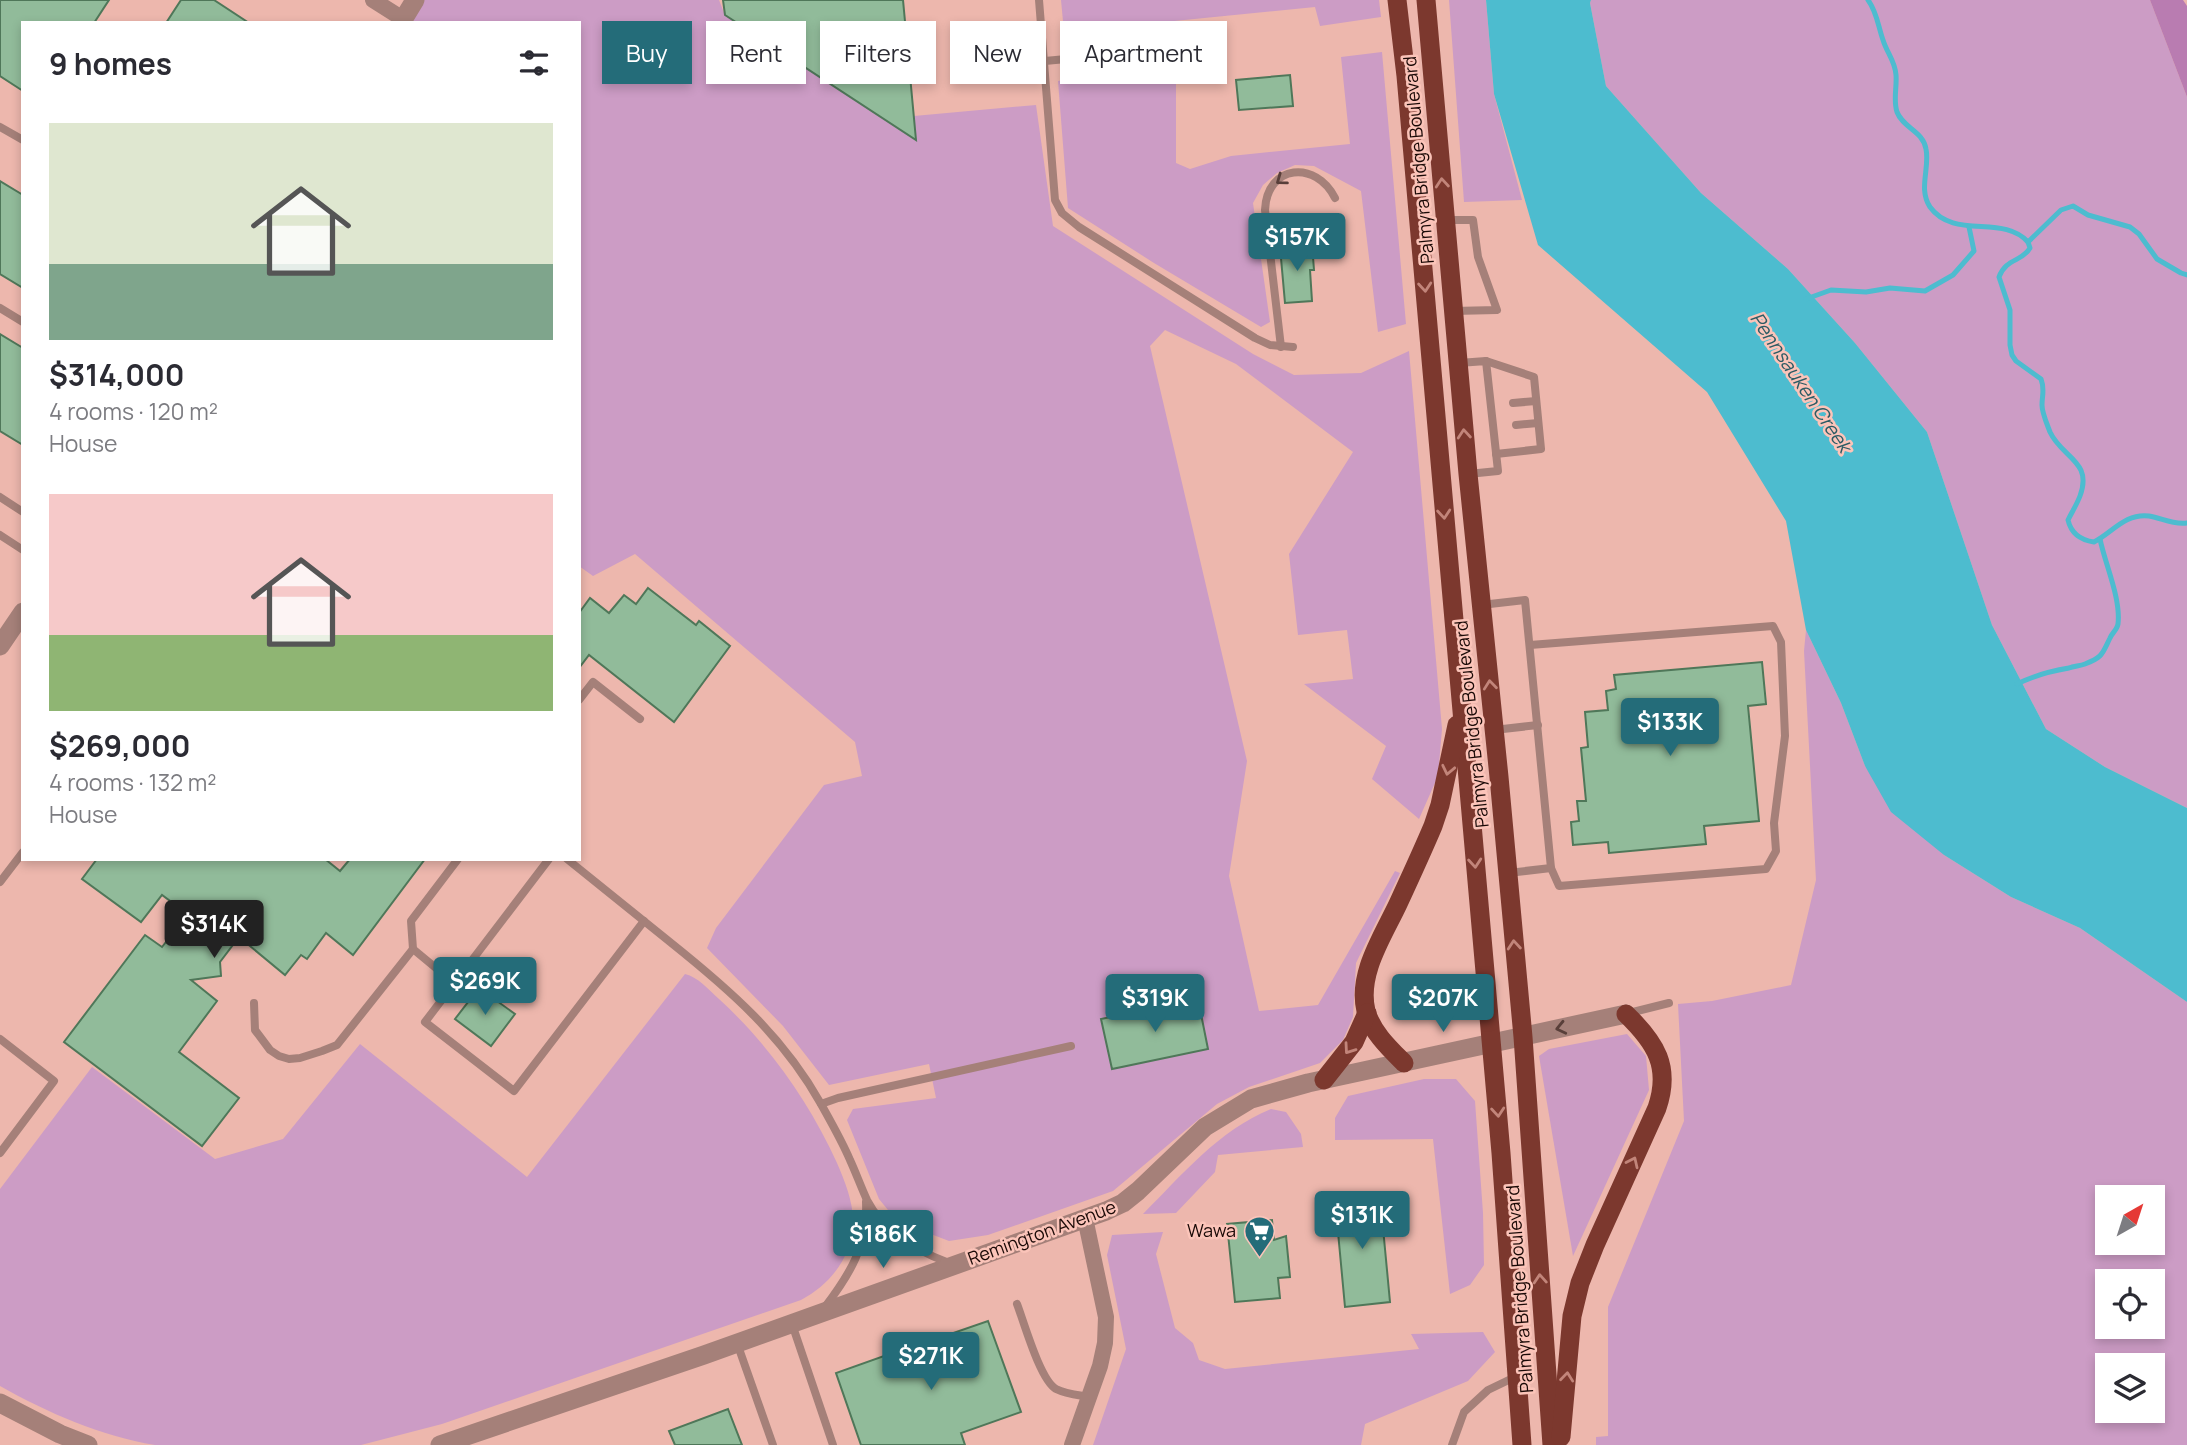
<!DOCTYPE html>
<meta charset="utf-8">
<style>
:root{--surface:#fff;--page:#f7f7f7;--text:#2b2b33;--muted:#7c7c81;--accent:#246c79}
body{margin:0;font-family:Manrope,sans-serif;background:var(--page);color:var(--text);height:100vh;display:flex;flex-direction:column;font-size:26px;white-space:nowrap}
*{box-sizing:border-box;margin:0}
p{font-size:23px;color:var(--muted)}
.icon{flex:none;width:38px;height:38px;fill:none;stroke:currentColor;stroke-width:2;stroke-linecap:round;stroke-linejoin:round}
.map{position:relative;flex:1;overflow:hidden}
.panel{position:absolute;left:21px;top:21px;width:560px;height:840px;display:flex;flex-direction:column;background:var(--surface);border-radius:0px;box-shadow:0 4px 10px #0003}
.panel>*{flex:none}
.banner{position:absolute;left:602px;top:21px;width:665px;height:63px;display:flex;gap:14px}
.needle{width:46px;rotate:39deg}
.buttons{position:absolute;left:2095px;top:1185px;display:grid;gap:14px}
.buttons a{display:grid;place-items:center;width:70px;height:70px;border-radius:0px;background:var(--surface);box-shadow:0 4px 10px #0003;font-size:35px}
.price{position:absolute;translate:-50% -60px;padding:0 16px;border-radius:7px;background:var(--accent);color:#fff;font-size:23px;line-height:46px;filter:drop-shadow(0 2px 4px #0008)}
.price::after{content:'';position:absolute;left:50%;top:42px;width:21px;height:16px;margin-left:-10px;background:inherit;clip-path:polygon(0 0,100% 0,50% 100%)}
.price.on{background:#222;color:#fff}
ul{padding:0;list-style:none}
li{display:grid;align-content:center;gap:14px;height:371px;padding:0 28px}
li span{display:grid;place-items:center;height:217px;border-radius:0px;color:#555}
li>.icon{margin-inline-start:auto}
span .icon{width:126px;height:126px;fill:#fffc;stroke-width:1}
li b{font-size:30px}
h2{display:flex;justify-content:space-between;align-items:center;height:84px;padding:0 28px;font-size:30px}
.chip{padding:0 24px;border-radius:0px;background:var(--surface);box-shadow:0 4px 10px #0003;font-size:24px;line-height:63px}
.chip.on{background:var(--accent);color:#fff}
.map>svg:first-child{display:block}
.green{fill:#cc9cc5;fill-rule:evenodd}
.forest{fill:#b97cb1}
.water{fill:#4dbccf}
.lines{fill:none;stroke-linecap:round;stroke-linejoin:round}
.stream{stroke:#4dbccf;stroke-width:5}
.building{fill:#91bb9a;stroke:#4f7759;stroke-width:2}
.service{stroke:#a58079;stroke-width:8}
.minor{stroke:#a58079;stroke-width:16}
.tertiary{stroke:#a58079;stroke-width:19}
.trunk{stroke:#7c382e;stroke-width:19}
.oneway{stroke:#593f3a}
.oneway2{stroke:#c2857a}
.labels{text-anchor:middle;stroke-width:5;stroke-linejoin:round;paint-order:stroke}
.street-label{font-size:18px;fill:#1a0906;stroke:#fbc4b9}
.poi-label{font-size:18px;fill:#1a0906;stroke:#fbc4b9;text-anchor:end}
.water-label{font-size:19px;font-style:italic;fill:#2c5b64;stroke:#fbc4b9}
</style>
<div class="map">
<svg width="2187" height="1445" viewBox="0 0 2187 1445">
<rect width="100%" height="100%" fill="#edb7ad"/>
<g class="green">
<polygon points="418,0 719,0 725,15 916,140 914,116 1036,105 1053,226 1253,354 1294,375 1361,373 1409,351 1442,729 1438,776 1419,819 1372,779 1386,746 1304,684 1353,679 1347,630 1298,635 1289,554 1353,452 1236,364 1165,330 1150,346 1247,761 1229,876 1259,1011 1318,1005 1395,871 1400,873 1356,963 1353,1017 1343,1040 1320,1063 1249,1087 1217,1104 1113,1191 988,1235 949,1241 897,1221 879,1199 847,1120 853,1109 936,1098 929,1064 829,1085 783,1026 707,948 716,928 824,785 862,776 855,742 635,554 593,576 579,566 579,23 404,23"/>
<polygon points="1061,0 1379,0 1381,17 1320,26 1315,7 1064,32"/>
<polygon points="1449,0 1486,0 1494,94 1522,200 1464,202"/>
<polygon points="1591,0 2150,0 2187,97 2187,808 2105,767 2046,729 1992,625 1927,432 1855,343 1788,269 1701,193 1606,86 1590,3"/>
<polygon points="1382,52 1406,324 1378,332 1361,191 1314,166 1295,165 1277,173 1263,185 1253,203 1270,322 1261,327 1154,263 1068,208 1058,81 1166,63 1176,77 1176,163 1190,169 1231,156 1350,144 1341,57"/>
<path d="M 1806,630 L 1841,703 L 1865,766 L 1944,855 L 2011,897 L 2080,928 L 2187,1002 L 2187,1445 L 1596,1445 L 1596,1437 L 1608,1436 L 1608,1307 L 1684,1121 L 1678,1004 L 1712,1001 L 1791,985 L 1816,880 L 1804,651 ZM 2107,1197 L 2152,1197 L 2152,1242 L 2107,1242 ZM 2107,1281 L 2152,1281 L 2152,1326 L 2107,1326 ZM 2107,1365 L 2152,1365 L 2152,1410 L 2107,1410 Z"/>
<path d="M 685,974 C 698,977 709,990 719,999 C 769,1045 809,1101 837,1163 C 845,1182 854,1203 853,1225 C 851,1259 829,1285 801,1300 L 442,1424 L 361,1445 L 155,1445 C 101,1436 48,1413 0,1386 L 0,1189 L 92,1067 L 215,1159 L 283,1139 L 360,1044 L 527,1177 Z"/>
<polygon points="1627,1034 1646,1056 1649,1090 1573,1256 1539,1056 1549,1049"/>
<polygon points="1424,1079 1456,1079 1475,1101 1483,1213 1484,1265 1470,1285 1450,1294 1433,1139 1335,1140 1335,1118 1348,1096"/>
<path d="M 1271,1109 L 1286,1112 L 1301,1134 L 1303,1147 L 1218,1155 L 1215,1172 L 1176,1213 L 1143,1214 C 1182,1175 1219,1130 1271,1109 Z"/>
<polygon points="1163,1232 1156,1254 1175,1328 1193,1343 1199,1360 1225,1369 1419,1349 1411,1334 1483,1332 1495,1352 1468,1381 1365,1424 1361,1445 1093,1445 1126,1349 1107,1255 1112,1235"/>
</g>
<polygon class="forest" points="2150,0 2183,0 2187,6 2187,97"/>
<polygon class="water" points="1486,0 1591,0 1590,3 1606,86 1701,193 1788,269 1855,343 1927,432 1992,625 2046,729 2105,767 2187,808 2187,1002 2080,928 2011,897 1944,855 1891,812 1865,766 1841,703 1806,630 1786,521 1707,392 1538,245 1494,94"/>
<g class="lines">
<g class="stream">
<path d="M 1868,0 C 1877,12 1878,26 1883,40 C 1887,53 1895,61 1896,75 C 1897,88 1893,100 1897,112 C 1903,128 1923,131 1926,149 C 1930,168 1918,189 1930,207 C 1954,240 2003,214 2028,242"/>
<path d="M 2187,275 L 2181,273 L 2157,259 L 2139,234 L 2130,227 L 2088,215 L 2073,206 L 2061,210 L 2028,242 L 2030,248 C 2022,262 2006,258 1999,277 L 2010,310 L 2010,345 L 2012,355 L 2016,361 L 2041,379 C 2045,389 2042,395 2042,405 C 2042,413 2047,424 2050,432 C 2062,458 2093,461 2080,496 C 2077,504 2072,512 2068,520 C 2071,533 2080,540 2094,542 C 2112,533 2125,513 2149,516 C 2162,518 2172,525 2187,523"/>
<polyline points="1806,299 1831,290 1866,292 1890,288 1925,291 1953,275 1974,251 1969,227"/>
<path d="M 2017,684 C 2033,676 2051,671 2069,668 C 2074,666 2080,666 2085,664 C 2103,657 2102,654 2110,638 C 2112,633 2117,630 2118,624 C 2121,598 2105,564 2100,539"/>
</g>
</g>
<g class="building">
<polygon points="0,0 109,0 94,23 23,23 23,91 0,76"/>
<polygon points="181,0 214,0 249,23 166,23"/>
<polygon points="723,0 903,0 916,140 725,15"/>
<polygon points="1290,75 1293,106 1239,110 1236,80"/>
<polygon points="0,181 23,195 23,288 0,274"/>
<polygon points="1312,244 1314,270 1310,270 1312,301 1285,303 1280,247"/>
<polygon points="0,334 23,348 23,445 0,431"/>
<polygon points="648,588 696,625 699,621 730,646 674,722 589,655 579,668 579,613 590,598 609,613 624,595 636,604"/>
<polygon points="1762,662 1766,704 1748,706 1759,821 1704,826 1706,844 1609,853 1608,842 1573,845 1571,822 1579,821 1577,801 1586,801 1581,748 1588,747 1585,712 1608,710 1606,691 1616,689 1614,675"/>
<polygon points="97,859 325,859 340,871 350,859 425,859 353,955 326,933 307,959 301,955 285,975 239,937 220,962 221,976 191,980 217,1001 179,1052 239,1098 202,1146 64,1042 145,935 162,947 170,937 172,939 190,916 162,895 141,922 82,879"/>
<polygon points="479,988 515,1014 491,1046 455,1019"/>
<polygon points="1198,999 1208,1049 1112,1069 1101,1019"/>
<polygon points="1380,1196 1390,1302 1345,1307 1335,1200"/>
<polygon points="1272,1220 1274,1240 1286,1236 1290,1277 1278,1278 1280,1298 1235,1302 1227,1224"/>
<polygon points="988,1321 1021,1412 961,1433 965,1445 861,1445 836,1373 898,1351 903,1366 933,1356 927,1342"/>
<polygon points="728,1409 742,1445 675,1445 669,1431"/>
</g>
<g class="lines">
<g class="service">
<polyline points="1039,0 1055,200 1062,213 1079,227 1255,338 1270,345 1293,347"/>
<polyline points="1045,61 1182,48"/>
<polyline points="0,127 23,140"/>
<polyline points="1445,220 1473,220 1478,257 1497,310 1453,311"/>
<polyline points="0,308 23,322"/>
<path d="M 1281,347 L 1265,210 C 1267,164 1316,160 1335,198"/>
<polyline points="1486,361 1534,377 1541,449 1496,454"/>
<polyline points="1459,363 1486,361 1498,471 1468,474"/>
<polyline points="1513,403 1536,401"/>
<polyline points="1516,425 1538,423"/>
<polyline points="0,497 23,512"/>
<polyline points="0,535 23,550"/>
<polyline points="1481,605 1525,600 1551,868 1508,873"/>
<polyline points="1530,645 1773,626 1781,642 1785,736 1774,823 1776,851 1766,869 1559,886 1551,868"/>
<polyline points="579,700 593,682 640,719"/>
<polyline points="1494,730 1538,725"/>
<polyline points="549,859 425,1022 514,1091 644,921"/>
<path d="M 567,859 C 602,887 636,915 670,942 C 730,990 783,1036 821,1104 C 831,1122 842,1141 850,1160 C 856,1173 861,1187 867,1200 C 883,1231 917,1251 949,1263"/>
<polyline points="0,882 23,852"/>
<polyline points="413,949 411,921 458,859"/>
<polyline points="254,1003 255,1030 270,1050 279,1056 289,1059 300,1058 322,1051 337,1045 413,949 454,983"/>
<polyline points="1629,1013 1669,1003"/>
<polyline points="0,1039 54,1081 0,1153"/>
<polyline points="821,1104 838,1098 1071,1046"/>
<path d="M 1017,1304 C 1024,1322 1040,1380 1056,1389 C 1066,1394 1078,1395 1089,1397"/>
<path d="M 825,1307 C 850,1274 868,1245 866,1202"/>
<polyline points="792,1324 833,1445"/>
<polyline points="737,1343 773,1445"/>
<polyline points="1452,1445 1464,1412 1488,1390 1515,1377"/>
</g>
<g class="minor">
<polyline points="373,0 403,19"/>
<polyline points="1072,1445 1100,1366 1105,1343 1106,1317 1085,1218"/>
</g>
<g class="tertiary">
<polyline points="401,23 415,0"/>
<polyline points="0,646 23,612"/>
<polyline points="0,1403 60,1434 88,1445"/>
<polyline points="440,1445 704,1355 1106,1211 1123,1203 1138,1191 1205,1127 1251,1099 1308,1083 1626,1014"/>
</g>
<g class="trunk">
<polyline points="1397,0 1406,76 1501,1153 1522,1445"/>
<polyline points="1426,0 1468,474 1499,777 1523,1037 1552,1445"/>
<path d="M 1404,1063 C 1389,1048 1372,1032 1366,1011 C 1357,974 1383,936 1398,904 C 1410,878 1422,852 1433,826 L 1440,805 L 1457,725"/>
<polyline points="1324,1080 1354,1042 1367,1013"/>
<path d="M 1561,1437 L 1572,1316 L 1580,1283 L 1595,1245 L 1657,1108 C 1671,1067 1656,1043 1626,1014"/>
</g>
</g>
<defs><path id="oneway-chevron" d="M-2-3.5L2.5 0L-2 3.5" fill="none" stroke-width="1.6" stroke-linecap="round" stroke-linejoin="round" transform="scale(1.75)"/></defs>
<g class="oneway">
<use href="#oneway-chevron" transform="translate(1281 180) rotate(144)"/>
<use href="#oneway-chevron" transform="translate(1561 1028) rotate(167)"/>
</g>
<g class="oneway2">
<use href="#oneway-chevron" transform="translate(1442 183) rotate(-95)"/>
<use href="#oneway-chevron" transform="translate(1425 287) rotate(85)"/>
<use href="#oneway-chevron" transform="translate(1464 434) rotate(-95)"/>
<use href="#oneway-chevron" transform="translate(1444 514) rotate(85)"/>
<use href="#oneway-chevron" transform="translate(1490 685) rotate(-96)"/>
<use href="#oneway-chevron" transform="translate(1448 770) rotate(102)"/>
<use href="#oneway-chevron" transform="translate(1475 863) rotate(85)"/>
<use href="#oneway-chevron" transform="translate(1514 945) rotate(-95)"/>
<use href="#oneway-chevron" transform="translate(1349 1049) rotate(125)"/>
<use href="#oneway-chevron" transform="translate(1498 1112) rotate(85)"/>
<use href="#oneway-chevron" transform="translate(1633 1162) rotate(-65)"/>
<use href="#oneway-chevron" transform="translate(1540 1279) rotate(-94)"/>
<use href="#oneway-chevron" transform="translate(1567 1377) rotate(-84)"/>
</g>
<defs>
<symbol id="supermarket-pin" viewBox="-11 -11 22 30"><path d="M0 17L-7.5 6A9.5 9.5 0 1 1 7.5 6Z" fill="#246c79" stroke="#fbc4b9"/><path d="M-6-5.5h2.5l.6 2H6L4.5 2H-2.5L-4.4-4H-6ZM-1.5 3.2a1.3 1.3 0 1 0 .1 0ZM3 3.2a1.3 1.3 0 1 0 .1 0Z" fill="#fff"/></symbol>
</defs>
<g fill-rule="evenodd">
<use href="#supermarket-pin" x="1242" y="1214" width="35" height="47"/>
</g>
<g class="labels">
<g class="street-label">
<text transform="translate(1419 160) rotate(-95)" y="6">Palmyra Bridge Boulevard</text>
<text transform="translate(1472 724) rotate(-96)" y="6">Palmyra Bridge Boulevard</text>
<text transform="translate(1042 1233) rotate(-20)" y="6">Remington Avenue</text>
<text transform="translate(1520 1289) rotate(-94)" y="6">Palmyra Bridge Boulevard</text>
</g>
<g class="poi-label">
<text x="1236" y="1237">Wawa</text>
</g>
<g class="water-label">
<text transform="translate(1801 382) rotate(56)" y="7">Pennsauken Creek</text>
</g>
</g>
</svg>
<div class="buttons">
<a><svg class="needle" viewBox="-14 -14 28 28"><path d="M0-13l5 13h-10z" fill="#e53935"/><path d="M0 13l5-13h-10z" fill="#7c7c81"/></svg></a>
<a><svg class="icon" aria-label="locate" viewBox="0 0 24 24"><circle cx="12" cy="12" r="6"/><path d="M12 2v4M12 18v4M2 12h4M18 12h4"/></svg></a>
<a><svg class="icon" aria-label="layers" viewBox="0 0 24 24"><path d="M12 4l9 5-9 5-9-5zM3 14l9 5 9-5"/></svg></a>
</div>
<b class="price" style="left:1297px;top:273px">$157K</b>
<b class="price" style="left:1670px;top:758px">$133K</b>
<b class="price on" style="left:214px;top:960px">$314K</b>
<b class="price" style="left:485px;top:1017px">$269K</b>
<b class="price" style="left:1155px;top:1034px">$319K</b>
<b class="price" style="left:1443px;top:1034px">$207K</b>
<b class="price" style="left:1362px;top:1251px">$131K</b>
<b class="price" style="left:883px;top:1270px">$186K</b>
<b class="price" style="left:931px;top:1392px">$271K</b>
<div class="banner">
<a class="chip on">Buy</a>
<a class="chip">Rent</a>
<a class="chip">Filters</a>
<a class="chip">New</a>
<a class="chip">Apartment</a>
</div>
<section class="panel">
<h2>9 homes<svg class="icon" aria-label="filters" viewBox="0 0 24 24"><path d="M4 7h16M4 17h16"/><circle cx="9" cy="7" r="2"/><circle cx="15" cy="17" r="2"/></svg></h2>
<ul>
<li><span style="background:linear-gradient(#dfe7d0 65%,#7fa58c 0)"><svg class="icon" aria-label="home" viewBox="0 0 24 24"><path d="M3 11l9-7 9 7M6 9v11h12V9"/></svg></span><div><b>$314,000</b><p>4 rooms · 120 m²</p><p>House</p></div></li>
<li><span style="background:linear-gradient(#f6c9c9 65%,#8fb573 0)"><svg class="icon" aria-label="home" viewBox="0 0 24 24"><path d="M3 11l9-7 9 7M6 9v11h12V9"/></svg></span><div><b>$269,000</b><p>4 rooms · 132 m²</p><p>House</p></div></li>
</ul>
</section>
</div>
